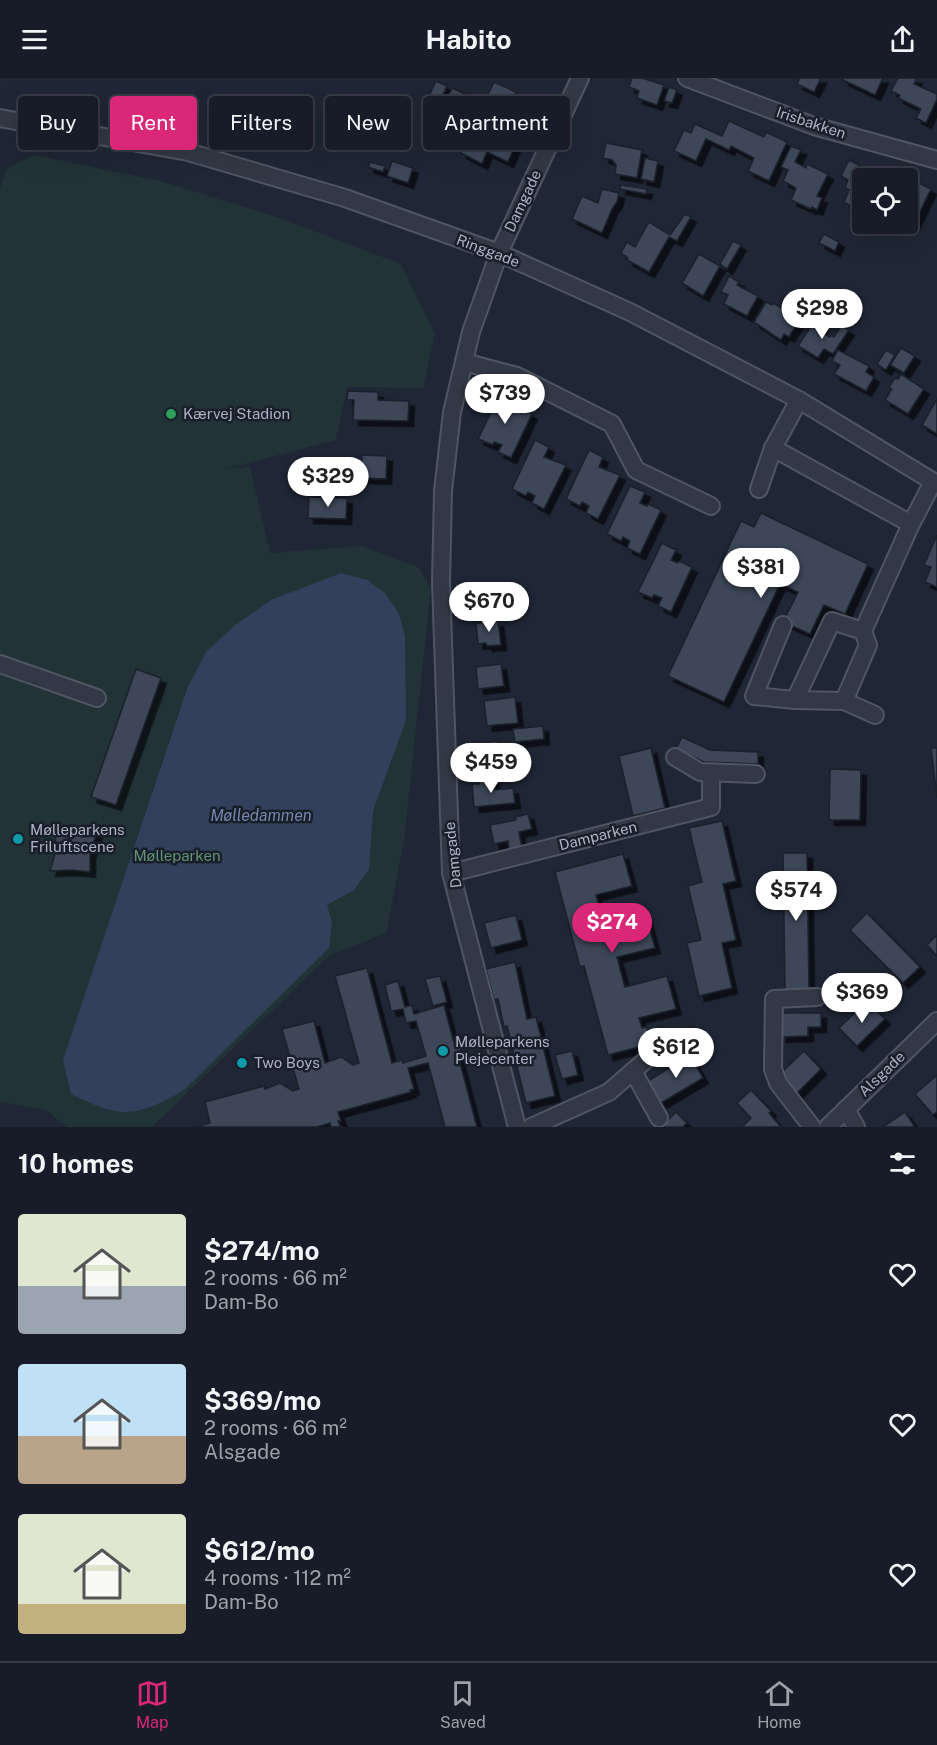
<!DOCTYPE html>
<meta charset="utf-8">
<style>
:root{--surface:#171c28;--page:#202530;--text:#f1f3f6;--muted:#9ea1a8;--line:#363a45;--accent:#db2777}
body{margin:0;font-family:"Public Sans",sans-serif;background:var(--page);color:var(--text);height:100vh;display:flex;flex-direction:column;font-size:22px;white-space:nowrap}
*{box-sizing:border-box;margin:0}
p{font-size:20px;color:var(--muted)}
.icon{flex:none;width:33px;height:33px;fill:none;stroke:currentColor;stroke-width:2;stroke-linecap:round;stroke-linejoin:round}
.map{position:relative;height:1049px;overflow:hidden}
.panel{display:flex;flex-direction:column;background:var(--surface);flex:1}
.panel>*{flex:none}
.banner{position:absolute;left:18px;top:18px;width:600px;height:54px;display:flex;gap:12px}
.controls{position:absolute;left:852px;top:90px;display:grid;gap:12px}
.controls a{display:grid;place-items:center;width:66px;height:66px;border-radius:6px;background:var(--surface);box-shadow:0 6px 24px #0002,0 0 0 2px var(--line);font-size:30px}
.price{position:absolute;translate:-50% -51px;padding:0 14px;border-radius:21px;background:#fff;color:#222;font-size:20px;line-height:39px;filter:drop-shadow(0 2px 3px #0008)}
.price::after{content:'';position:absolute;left:50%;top:36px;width:18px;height:14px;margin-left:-9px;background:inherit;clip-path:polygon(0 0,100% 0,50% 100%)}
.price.selected{background:var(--accent);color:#fff}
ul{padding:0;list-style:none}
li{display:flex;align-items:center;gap:18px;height:150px;padding:0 18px}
li span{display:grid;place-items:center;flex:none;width:168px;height:120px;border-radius:6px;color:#555}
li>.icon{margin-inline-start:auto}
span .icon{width:72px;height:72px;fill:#fffc;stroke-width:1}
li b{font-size:26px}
h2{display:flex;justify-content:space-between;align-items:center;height:72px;padding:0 18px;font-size:26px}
.tag{padding:0 21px;border-radius:6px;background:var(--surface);box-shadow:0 6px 24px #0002,0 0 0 2px var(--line);font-size:21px;line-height:54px}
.tag.selected{background:var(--accent);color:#fff}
header{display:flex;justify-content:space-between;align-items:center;height:78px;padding:0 18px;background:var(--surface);font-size:27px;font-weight:700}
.dock{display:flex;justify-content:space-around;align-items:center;height:84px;border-top:2px solid var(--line);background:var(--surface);font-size:16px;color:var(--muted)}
.dock a{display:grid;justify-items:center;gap:3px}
.dock .selected{color:var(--accent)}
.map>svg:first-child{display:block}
.green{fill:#223337}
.water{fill:#32405c}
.building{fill:#3d4658;stroke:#1a202c;stroke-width:1.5;filter:url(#shadow)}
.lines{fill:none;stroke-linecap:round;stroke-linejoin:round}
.minor-casing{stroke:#505564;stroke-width:20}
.minor{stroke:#323845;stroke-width:16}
.leisure-dot{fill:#2e9e5b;stroke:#181e2a;stroke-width:2}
.culture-dot{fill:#0f9aa8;stroke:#181e2a;stroke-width:2}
.labels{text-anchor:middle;stroke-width:5;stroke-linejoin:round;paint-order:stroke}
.street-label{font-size:15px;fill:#acb2c3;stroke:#181e2a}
.poi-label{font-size:15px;fill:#acb2c3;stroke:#181e2a;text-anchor:start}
.park-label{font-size:15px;fill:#649273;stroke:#181e2a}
.water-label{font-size:16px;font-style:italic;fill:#7486ab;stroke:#181e2a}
</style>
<header><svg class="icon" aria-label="menu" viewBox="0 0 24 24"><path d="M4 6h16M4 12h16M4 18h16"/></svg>Habito<svg class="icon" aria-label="share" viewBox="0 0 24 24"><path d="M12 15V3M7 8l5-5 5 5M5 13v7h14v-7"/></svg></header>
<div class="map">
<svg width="937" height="1049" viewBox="0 0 937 1049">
<defs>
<filter id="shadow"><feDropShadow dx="5.5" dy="5.5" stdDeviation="0" flood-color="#0009"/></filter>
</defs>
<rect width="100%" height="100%" fill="#1f2635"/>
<polygon class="green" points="34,77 160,103 280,140 401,186 435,255 423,310 347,309 336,362 226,391 250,389 270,475 362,468 418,489 431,510 404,763 386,855 329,878 152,1049 67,1049 46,1032 0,1024 0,111 7,90"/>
<path class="water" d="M 341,495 L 367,502 L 385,515 L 399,536 L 405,559 L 406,642 L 373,733 L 369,791 L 354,812 L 327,827 L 332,845 L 329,870 L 184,1012 C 135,1040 122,1041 71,1016 L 63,982 L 187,611 L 206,574 L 234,548 L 271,522 Z"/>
<g class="building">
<polygon points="632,0 642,0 664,7 657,27 637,20 639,13 629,9"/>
<polygon points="800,0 821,0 814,14 797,6"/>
<polygon points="843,0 883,0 875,17 843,2"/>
<polygon points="898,0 917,0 914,6 937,16 937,21 926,45 916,40 921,31 898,20 900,17 891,13"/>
<polygon points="436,3 447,8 437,29 426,24"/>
<polygon points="494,4 516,14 497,53 517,63 508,84 487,74 482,86 461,75 473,47 442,31 452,10 484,25"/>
<polygon points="669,9 677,12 672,25 664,23"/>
<polygon points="523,25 533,30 525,48 528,49 523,61 512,55 517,46 513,44"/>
<polygon points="729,43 764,59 766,54 787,64 769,103 748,93 754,80 731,68 729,72 706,61 696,83 674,73 684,52 691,55 695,46 722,58"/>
<polygon points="606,65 642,72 637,100 615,96 616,87 612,82 603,80"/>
<polygon points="791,68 801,72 795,84 806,90 807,86 828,96 817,118 822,120 817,132 812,129 811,131 791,122 796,110 783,103 788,92 781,89"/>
<polygon points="645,80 658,83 654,104 641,101"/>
<polygon points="849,82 859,87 857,90 878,100 862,100 862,135 844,124 849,112 845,109 848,102 841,98"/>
<polygon points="392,83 413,90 408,105 387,98"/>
<polygon points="370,84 385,88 383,94 368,89"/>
<polygon points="911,101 931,111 914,146 908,143 908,106"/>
<polygon points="621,107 647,111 646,116 620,111"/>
<polygon points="602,111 619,115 617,124 612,131 602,155 572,141 582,118 598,125"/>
<polygon points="685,136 691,139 677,163 669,159 649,194 627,182 628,180 621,175 627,164 635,169 649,144 670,157"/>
<polygon points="824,156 839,164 835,173 819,165"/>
<polygon points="733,163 741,167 727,191 720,186"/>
<polygon points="699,176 720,188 703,218 682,205"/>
<polygon points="729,198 739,204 737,207 758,218 747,238 724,226 728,217 721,214"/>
<polygon points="766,224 772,227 773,225 800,241 789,259 784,256 781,262 754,244"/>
<polygon points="814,243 822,248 821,254 830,259 831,257 834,259 841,247 849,252 833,276 824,271 818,280 798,268"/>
<polygon points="901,270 915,278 904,295 890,287"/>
<polygon points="838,272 869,288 866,294 874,299 866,313 834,296 840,287 832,283"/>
<polygon points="886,272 895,277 886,292 877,286"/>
<polygon points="901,296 924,311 908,336 885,322 892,311 889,309 895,300 898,301"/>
<polygon points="502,312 516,319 511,329 519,332 520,330 532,336 511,380 498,374 502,367 494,364 493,367 478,361"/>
<polygon points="348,313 378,314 378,322 409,323 408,343 353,342 354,322 347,322"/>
<polygon points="937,321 937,356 922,347"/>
<polygon points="535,362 549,369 544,379 566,387 544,431 532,425 535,418 528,414 526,418 512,411"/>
<polygon points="589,372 603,379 599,389 620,397 598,441 586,435 589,428 582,424 580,428 566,421"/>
<polygon points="362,377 387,378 386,401 361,400"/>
<polygon points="630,408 645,414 640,425 647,428 648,426 661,432 640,476 627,470 630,463 623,459 621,463 607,456"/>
<polygon points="309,419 347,420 346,441 308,440"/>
<polygon points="761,435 868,486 845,536 824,527 810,556 783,544 798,514 780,506 724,624 668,598 741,443 754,449"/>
<polygon points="937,457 937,509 925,504 931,489 924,487"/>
<polygon points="662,465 676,472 671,482 678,485 679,483 692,489 671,534 658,528 662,520 654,517 652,520 638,514"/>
<polygon points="493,506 496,532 474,534 471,508"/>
<polygon points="498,543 501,567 487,568 486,565 478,566 476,545"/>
<polygon points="501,586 504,608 478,611 476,589"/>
<polygon points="136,591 161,600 116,727 91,719"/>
<polygon points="515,619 518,645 487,648 484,623"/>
<polygon points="543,648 544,661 515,664 513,651"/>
<polygon points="682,659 710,672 758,674 758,686 704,684 676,671"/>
<polygon points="498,663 501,686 473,689 470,666"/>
<polygon points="651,670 665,730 633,738 619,678"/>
<polygon points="931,670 937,670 937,720"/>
<polygon points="830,691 861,692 860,742 829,742"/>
<polygon points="494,701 495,712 513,710 515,725 474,729 472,706 479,706 478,703"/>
<polygon points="528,736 532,751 519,754 522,769 509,772 508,763 494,766 490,747 516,742 515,739"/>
<polygon points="722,743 736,803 723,806 736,862 722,865 732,910 699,918 687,865 701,862 688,808 702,804 689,750"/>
<polygon points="55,748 74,753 97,754 90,776 90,794 72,792 50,793 56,773"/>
<polygon points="783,775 807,775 809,913 785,913"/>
<polygon points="623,776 632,808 596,817 604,848 646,837 655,870 617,879 625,909 667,898 676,931 639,940 642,950 647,949 651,966 608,977 584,888 580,889 555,794"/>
<polygon points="867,835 920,889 903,905 850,852"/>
<polygon points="516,837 522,862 491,870 484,845"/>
<polygon points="937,857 937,878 927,867"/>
<polygon points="515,884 527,941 536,939 555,1018 526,1025 507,948 504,949 498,921 494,922 486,891"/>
<polygon points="367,890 392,985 402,982 403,985 426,978 416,943 406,945 403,931 391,933 385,907 398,903 405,929 412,927 414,936 444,927 455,969 460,968 462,976 458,977 477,1049 445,1049 428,985 408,990 414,1011 410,1012 411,1014 338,1034 341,1043 338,1043 340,1048 343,1049 331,1049 330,1045 317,1049 194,1049 210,1045 205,1024 264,1008 265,1011 280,1005 293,1013 299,1011 282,951 314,943 325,985 341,979 353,987 359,985 335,898"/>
<polygon points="440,898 447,924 433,928 425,901"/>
<polygon points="867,923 885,941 857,968 839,950"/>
<polygon points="780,935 821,935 821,949 808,949 808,958 781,959"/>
<polygon points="572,973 578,997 562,1001 555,977"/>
<polygon points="804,973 821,991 796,1016 779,997"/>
<polygon points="690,977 703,1000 661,1025 648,1003"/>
<polygon points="937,997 937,1034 933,1037 915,1016"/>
<polygon points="751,1012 771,1033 769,1035 781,1049 742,1049 751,1040 737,1025"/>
<polygon points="676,1034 687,1045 683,1049 661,1049"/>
<polygon points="905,1034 915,1049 883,1049"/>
</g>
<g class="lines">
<defs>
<g id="minor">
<polyline points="687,0 814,48 937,82"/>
<polyline points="0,40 188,74 345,120 499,175 630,234 799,322 937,406"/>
<polyline points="464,284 517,298 612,346 636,392 711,428"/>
<polyline points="773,370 911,446"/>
<polyline points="759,411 773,370 799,322"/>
<polyline points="783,547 754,618 795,622"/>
<polyline points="863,553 868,567 844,623 795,622 832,543 863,553 911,446 933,404"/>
<polyline points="0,586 97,620"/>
<polyline points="844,623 875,637"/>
<polyline points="675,679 700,694 756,696"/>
<polyline points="451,795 711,729 711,695"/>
<polyline points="633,993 659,1040"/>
<polyline points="846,1031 856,1049"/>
<polyline points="517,1049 451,795 441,504 443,413 452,334 471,254 499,175 580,0"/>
<polyline points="531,1049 609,1014 647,981"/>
<polyline points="812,1049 778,1005 773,991 774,921 817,919"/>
<polyline points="828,1049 937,943"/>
</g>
</defs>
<use href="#minor" class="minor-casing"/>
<use href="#minor" class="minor"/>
</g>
<circle class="leisure-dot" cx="171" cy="336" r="6"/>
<g class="culture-dot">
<circle cx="18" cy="761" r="6"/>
<circle cx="443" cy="973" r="6"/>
<circle cx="242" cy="985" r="6"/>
</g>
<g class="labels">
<g class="street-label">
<text transform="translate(811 45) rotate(18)" y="5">Irisbakken</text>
<text transform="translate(523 123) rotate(-65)" y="5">Damgade</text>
<text transform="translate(488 173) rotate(21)" y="5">Ringgade</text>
<text transform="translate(598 758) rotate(-14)" y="5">Damparken</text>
<text transform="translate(453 777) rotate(-96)" y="5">Damgade</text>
<text transform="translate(882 996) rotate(-44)" y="5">Alsgade</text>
</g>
<g class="poi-label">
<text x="183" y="341">Kærvej Stadion</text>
<text x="30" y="757">Mølleparkens<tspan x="30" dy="17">Friluftscene</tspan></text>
<text x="455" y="969">Mølleparkens<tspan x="455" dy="17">Plejecenter</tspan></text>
<text x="254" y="990">Two Boys</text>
</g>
<g class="park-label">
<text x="177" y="783">Mølleparken</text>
</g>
<g class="water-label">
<text x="261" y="743">Mølledammen</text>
</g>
</g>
</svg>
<div class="controls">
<a><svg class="icon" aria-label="locate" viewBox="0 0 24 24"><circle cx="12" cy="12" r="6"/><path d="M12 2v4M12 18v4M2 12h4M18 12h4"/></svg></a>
</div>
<b class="price" style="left:822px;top:262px">$298</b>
<b class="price" style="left:505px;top:347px">$739</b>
<b class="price" style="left:328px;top:430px">$329</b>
<b class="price" style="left:761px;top:521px">$381</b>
<b class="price" style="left:489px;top:555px">$670</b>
<b class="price" style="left:491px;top:716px">$459</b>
<b class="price" style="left:796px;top:844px">$574</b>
<b class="price selected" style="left:612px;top:876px">$274</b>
<b class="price" style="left:862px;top:946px">$369</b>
<b class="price" style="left:676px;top:1001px">$612</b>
<div class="banner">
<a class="tag">Buy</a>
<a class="tag selected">Rent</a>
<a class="tag">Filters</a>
<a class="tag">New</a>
<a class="tag">Apartment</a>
</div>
</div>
<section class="panel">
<h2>10 homes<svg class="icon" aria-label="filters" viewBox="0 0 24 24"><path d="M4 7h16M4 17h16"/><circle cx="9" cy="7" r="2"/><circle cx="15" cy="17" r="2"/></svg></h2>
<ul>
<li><span style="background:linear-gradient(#dfe7d0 60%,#9aa5b1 0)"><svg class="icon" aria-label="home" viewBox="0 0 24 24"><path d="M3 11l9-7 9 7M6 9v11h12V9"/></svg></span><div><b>$274/mo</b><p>2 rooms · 66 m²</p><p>Dam-Bo</p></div><svg class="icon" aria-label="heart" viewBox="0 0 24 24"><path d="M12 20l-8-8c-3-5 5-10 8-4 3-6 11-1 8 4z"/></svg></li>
<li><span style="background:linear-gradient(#bfe0f5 60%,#b9a48a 0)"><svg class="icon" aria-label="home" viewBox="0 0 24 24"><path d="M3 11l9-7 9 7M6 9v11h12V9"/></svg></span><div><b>$369/mo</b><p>2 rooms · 66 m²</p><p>Alsgade</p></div><svg class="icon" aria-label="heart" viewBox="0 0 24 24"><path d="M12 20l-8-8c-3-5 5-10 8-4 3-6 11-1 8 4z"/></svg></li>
<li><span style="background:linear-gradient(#dfe7d0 75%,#c2b280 0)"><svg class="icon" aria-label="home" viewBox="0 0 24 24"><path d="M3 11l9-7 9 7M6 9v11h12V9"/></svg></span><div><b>$612/mo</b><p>4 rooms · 112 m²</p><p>Dam-Bo</p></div><svg class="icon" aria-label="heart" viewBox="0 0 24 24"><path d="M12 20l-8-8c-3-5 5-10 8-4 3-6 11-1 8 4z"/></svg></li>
</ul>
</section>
<nav class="dock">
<a class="selected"><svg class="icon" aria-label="map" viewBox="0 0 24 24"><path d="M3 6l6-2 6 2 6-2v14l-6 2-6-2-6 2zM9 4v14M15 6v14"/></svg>Map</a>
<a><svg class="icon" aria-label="saved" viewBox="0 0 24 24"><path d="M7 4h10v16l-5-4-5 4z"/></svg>Saved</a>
<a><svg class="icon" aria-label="home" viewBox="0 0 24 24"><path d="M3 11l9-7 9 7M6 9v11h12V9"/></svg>Home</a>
</nav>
